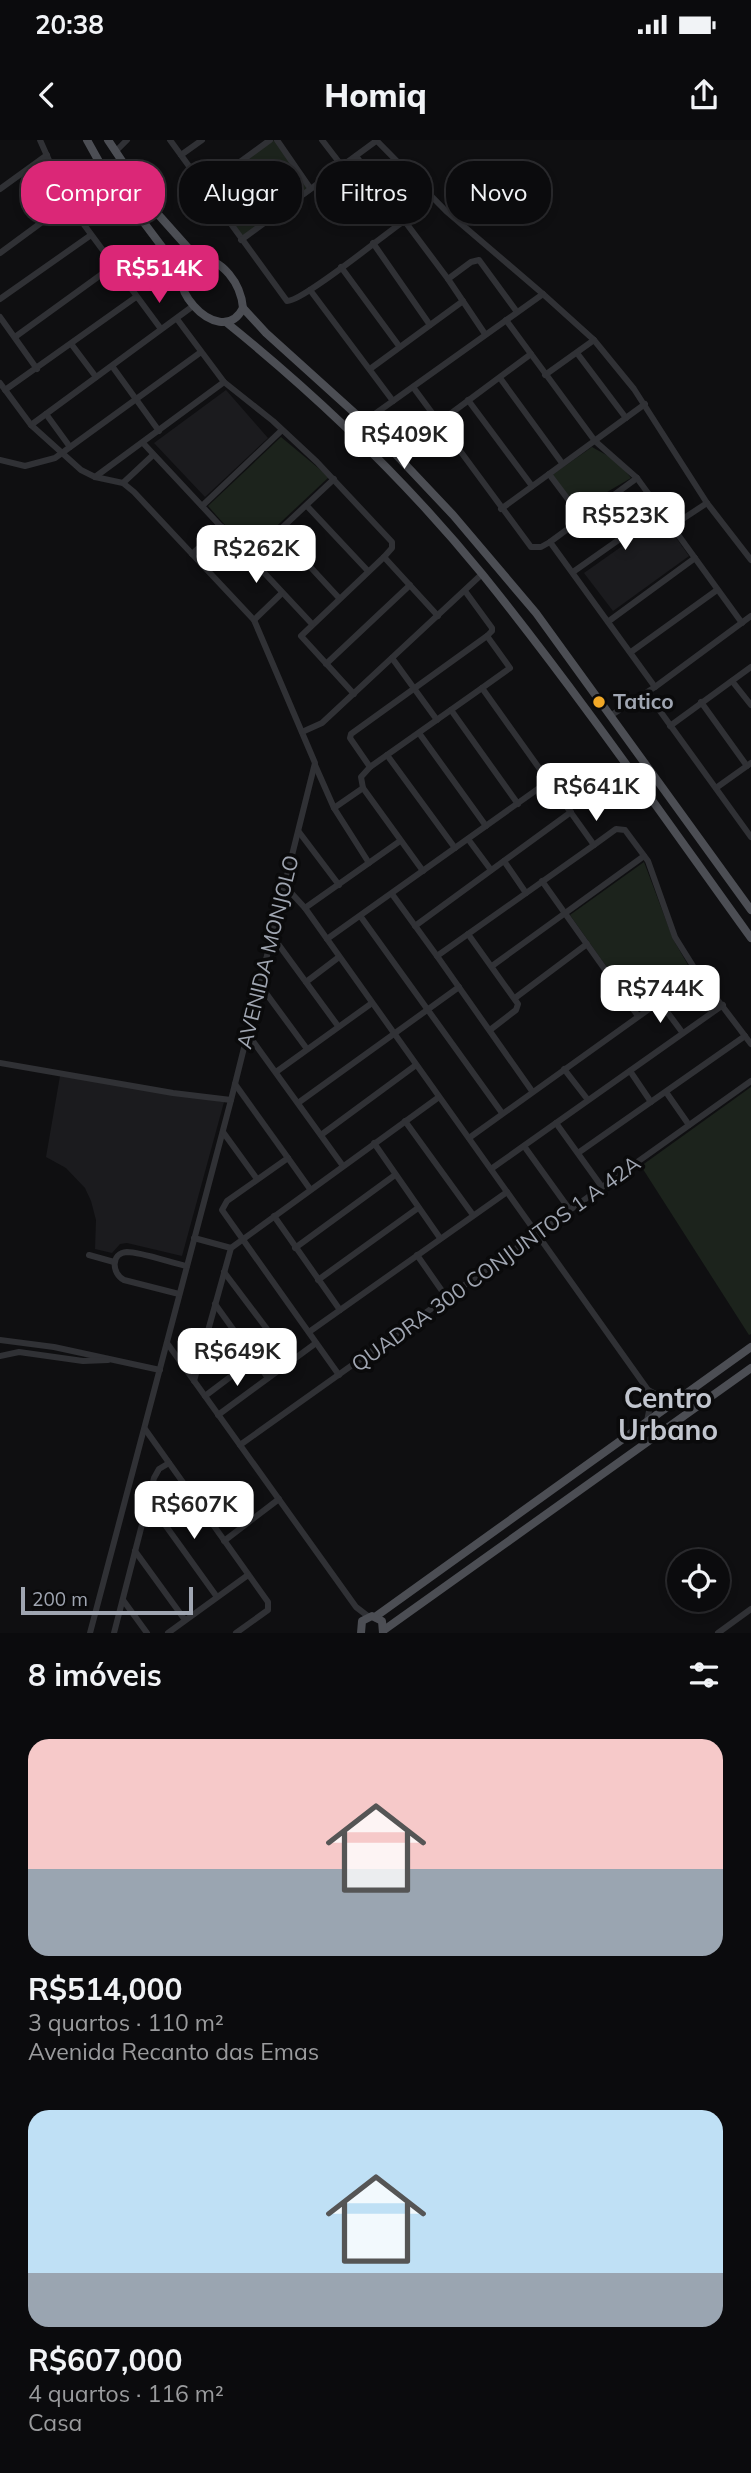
<!DOCTYPE html>
<html lang="pt">
<meta charset="utf-8">
<style>
:root{--surface:#0b0b0d;--page:#19191b;--text:#f1f3f6;--muted:#9a9b9d;--line:#2b2b2e;--accent:#db2777}
body{margin:0;font-family:Mulish,sans-serif;background:var(--page);color:var(--text);height:100vh;display:flex;flex-direction:column;font-size:26px;white-space:nowrap}
*{box-sizing:border-box;margin:0}
p{font-size:23px;color:var(--muted)}
.icon{flex:none;width:38px;height:38px;fill:none;stroke:currentColor;stroke-width:2;stroke-linecap:round;stroke-linejoin:round}
.map{position:relative;height:1493px;overflow:hidden}
.drawer{display:flex;flex-direction:column;background:var(--surface);flex:1}
.drawer>*{flex:none}
.top-card{position:absolute;left:21px;top:21px;width:710px;height:63px;display:flex;gap:14px}
.fabs{position:absolute;left:667px;top:1409px;display:grid;gap:14px}
.fabs a{display:grid;place-items:center;width:63px;height:63px;border-radius:50%;background:var(--surface);box-shadow:0 4px 10px #0003,0 0 0 2px var(--line);font-size:35px}
.scale{position:absolute;left:21px;bottom:18px;width:172px;box-sizing:border-box;padding-left:7px;border:4px solid #a0a6b2;border-top:0;font-size:19px;line-height:24px;white-space:nowrap;color:#a0a6b2;-webkit-text-stroke:5px #0a0a0b;paint-order:stroke}
.price{position:absolute;translate:-50% -60px;padding:0 16px;border-radius:14px;background:#fff;color:#222;font-size:23px;line-height:46px;filter:drop-shadow(0 2px 4px #0008)}
.price::after{content:'';position:absolute;left:50%;top:42px;width:21px;height:16px;margin-left:-10px;background:inherit;clip-path:polygon(0 0,100% 0,50% 100%)}
.price.current{background:var(--accent);color:#fff}
ul{padding:0;list-style:none}
li{display:grid;align-content:center;gap:14px;height:371px;padding:0 28px}
li span{display:grid;place-items:center;height:217px;border-radius:21px;color:#555}
li>.icon{margin-inline-start:auto}
span .icon{width:126px;height:126px;fill:#fffc;stroke-width:1}
li b{font-size:30px}
h2{display:flex;justify-content:space-between;align-items:center;height:84px;padding:0 28px;font-size:30px}
.tag{padding:0 24px;border-radius:28px;background:var(--surface);box-shadow:0 4px 10px #0003,0 0 0 2px var(--line);font-size:24px;line-height:63px}
.tag.current{background:var(--accent);color:#fff}
.status{display:flex;justify-content:space-between;align-items:center;height:49px;padding:0 35px;background:var(--surface);direction:ltr}
.status svg{height:19px;fill:currentColor}
header{display:flex;justify-content:space-between;align-items:center;height:91px;padding:0 28px;background:var(--surface);font-size:32px;font-weight:800}
.map>svg:first-child{display:block}
.built{fill:#1b1b1e}
.green{fill:#1c231c}
.lines{fill:none;stroke-linecap:round;stroke-linejoin:round}
.minor{stroke:#303135;stroke-width:6}
.major{stroke:#4c4e54;stroke-width:8}
.poi-dot{fill:#f1a827;stroke:#0a0a0b;stroke-width:2.5}
.labels{text-anchor:middle;stroke-width:7;stroke-linejoin:round;paint-order:stroke}
.poi-label{font-size:21px;font-weight:bold;fill:#a0a6b2;stroke:#0a0a0b;text-anchor:start}
.street-label{font-size:21px;fill:#a0a6b2;stroke:#0a0a0b}
.district-label{font-size:28px;font-weight:bold;fill:#c1c5ce;stroke:#0a0a0b}
</style>
<div class="status"><b>20:38</b><svg viewBox="0 0 49 12"><path d="M0 12V9h3v3zM5 12V6h3v6zM10 12V3h3v9zM15 12V0h3v12zM26 1h20v11H26zM47 4h2v5h-2z"/></svg></div>
<header><svg class="icon" aria-label="back" viewBox="0 0 24 24"><path d="M15 5l-7 7 7 7"/></svg>Homiq<svg class="icon" aria-label="share" viewBox="0 0 24 24"><path d="M12 15V3M7 8l5-5 5 5M5 13v7h14v-7"/></svg></header>
<div class="map">
<svg width="751" height="1493" viewBox="0 0 751 1493">
<rect width="100%" height="100%" fill="#0f0f11"/>
<g class="built">
<polygon points="226,250 268,298 205,357 154,303"/>
<polygon points="662,378 689,416 613,471 584,433"/>
<polygon points="60,936 224,962 182,1116 127,1103 120,1104 112,1113 95,1109 96,1080 91,1061 85,1048 66,1028 46,1017"/>
</g>
<g class="green">
<polygon points="274,0 279,0 314,50 245,99 206,47"/>
<polygon points="281,297 329,337 249,412 208,366"/>
<polygon points="592,307 617,321 631,338 578,369 552,335"/>
<polygon points="644,722 673,799 692,832 638,871 570,775"/>
<polygon points="751,947 751,1194 749,1195 641,1026"/>
</g>
<g class="lines">
<g class="minor">
<polyline points="40,0 68,63 161,189"/>
<path d="M 170,0 L 287,161 C 302,162 385,94 404,81"/>
<polyline points="277,0 310,48"/>
<polyline points="322,0 342,26"/>
<polyline points="376,0 446,71 543,154 594,200 634,249 707,363 751,420"/>
<polyline points="115,12 127,0"/>
<polyline points="181,15 202,0"/>
<polyline points="356,16 448,139 485,194"/>
<polyline points="0,49 47,15"/>
<polyline points="203,49 270,0"/>
<polyline points="241,100 376,1"/>
<polyline points="373,103 430,185"/>
<polyline points="0,113 68,63"/>
<polyline points="341,127 399,206"/>
<polyline points="448,139 471,122 479,120 517,172"/>
<polyline points="310,150 393,261"/>
<polyline points="0,159 91,95"/>
<polyline points="0,177 37,229"/>
<polyline points="177,179 224,242 273,281 317,322 392,402 392,408 384,417 301,496 354,554"/>
<polyline points="506,180 595,301 637,338 742,483"/>
<polyline points="15,197 113,126"/>
<polyline points="72,205 96,237"/>
<polyline points="577,213 626,278"/>
<polyline points="112,226 159,291"/>
<polyline points="370,229 463,161"/>
<polyline points="545,235 594,200"/>
<polyline points="500,238 562,323"/>
<polyline points="0,243 31,285 81,330 95,337 123,343 134,352 254,480 315,623 231,960 90,1493"/>
<polyline points="413,247 531,407 541,407 550,402 637,338"/>
<polyline points="5,250 136,157"/>
<polyline points="468,260 532,346"/>
<polyline points="46,274 70,307"/>
<polyline points="362,278 372,276 543,154"/>
<polyline points="438,283 531,214"/>
<polyline points="31,285 193,166"/>
<polyline points="143,303 312,484"/>
<polyline points="0,320 25,326 55,318 201,212"/>
<polyline points="549,334 582,378"/>
<polyline points="95,337 224,242"/>
<polyline points="123,343 153,315"/>
<polyline points="202,366 282,290"/>
<polyline points="307,366 368,431"/>
<polyline points="501,369 645,264"/>
<polyline points="672,386 707,363"/>
<polyline points="278,392 339,458"/>
<polyline points="550,402 655,547"/>
<polyline points="192,414 222,387"/>
<polyline points="384,417 438,476"/>
<polyline points="250,418 334,339"/>
<polyline points="573,432 661,370"/>
<polyline points="465,451 492,488 492,491 487,496 510,528 482,548 594,705 616,689 625,690 648,721 675,797 698,834 751,904"/>
<polyline points="254,480 282,453"/>
<polyline points="609,481 695,418"/>
<polyline points="631,512 717,450"/>
<polyline points="392,518 437,580"/>
<polyline points="326,524 410,445"/>
<polyline points="732,541 751,565"/>
<polyline points="647,553 751,697"/>
<polyline points="701,562 747,626"/>
<polyline points="451,570 518,664"/>
<polyline points="610,576 655,547 751,476"/>
<polyline points="670,586 751,527"/>
<polyline points="302,592 322,583 482,434"/>
<polyline points="419,593 486,686"/>
<polyline points="387,615 455,708"/>
<polyline points="315,625 334,668 369,723"/>
<polyline points="370,627 350,598 351,594 487,496"/>
<polyline points="716,648 751,623"/>
<polyline points="334,668 363,648"/>
<polyline points="299,692 339,745"/>
<polyline points="468,699 491,730"/>
<polyline points="504,721 526,753"/>
<polyline points="423,731 363,648 361,637 370,627 482,548"/>
<polyline points="542,741 638,876"/>
<polyline points="284,745 305,768 648,1250 650,1266 647,1281"/>
<polyline points="392,754 437,816 532,951"/>
<polyline points="305,768 400,701"/>
<polyline points="361,777 502,973"/>
<polyline points="415,786 571,672"/>
<polyline points="468,794 518,864 516,870 490,890"/>
<polyline points="273,797 338,886"/>
<polyline points="327,799 549,641"/>
<polyline points="437,816 594,705"/>
<polyline points="492,826 644,716"/>
<polyline points="306,842 339,817"/>
<polyline points="260,845 307,909"/>
<polyline points="515,858 587,804"/>
<polyline points="659,861 682,892"/>
<polyline points="247,893 343,1026"/>
<polyline points="0,923 173,953 231,960"/>
<polyline points="564,929 588,960"/>
<polyline points="630,931 651,962"/>
<polyline points="276,932 372,863"/>
<polyline points="235,944 288,1018"/>
<polyline points="666,952 689,985"/>
<polyline points="298,963 459,847"/>
<polyline points="405,981 473,1075"/>
<polyline points="556,983 602,1047"/>
<polyline points="223,992 257,1039"/>
<polyline points="321,995 416,925"/>
<polyline points="469,998 698,834"/>
<polyline points="374,1003 440,1098"/>
<polyline points="524,1006 570,1070"/>
<polyline points="578,1013 745,896"/>
<polyline points="491,1029 723,865"/>
<polyline points="310,1049 288,1018 227,1061 222,1070 339,1235"/>
<polyline points="274,1076 340,1170"/>
<polyline points="194,1098 231,1108"/>
<polyline points="295,1108 395,1035"/>
<polyline points="89,1115 114,1122"/>
<polyline points="417,1115 447,1158"/>
<polyline points="224,1132 291,1221"/>
<polyline points="318,1140 418,1068"/>
<path d="M 179,1154 L 124,1140 C 112,1134 110,1113 127,1112 C 141,1112 172,1123 187,1126"/>
<polyline points="215,1164 268,1238"/>
<polyline points="309,1192 507,1052"/>
<polyline points="0,1200 54,1207 160,1230"/>
<polyline points="167,1203 356,1467 369,1477"/>
<polyline points="0,1216 19,1212 83,1221 108,1220"/>
<polyline points="194,1241 231,1108 439,957"/>
<polyline points="648,1250 665,1259 677,1260"/>
<polyline points="205,1256 254,1219"/>
<polyline points="218,1275 316,1203"/>
<polyline points="145,1289 268,1462 268,1470 236,1493"/>
<polyline points="240,1305 751,941"/>
<polyline points="148,1361 217,1457"/>
<polyline points="224,1401 279,1359"/>
<polyline points="135,1411 185,1480"/>
<polyline points="123,1460 147,1493"/>
<polyline points="114,1493 154,1338 159,1329 169,1323"/>
<polyline points="168,1493 248,1435"/>
<polyline points="718,1493 751,1469"/>
</g>
<g class="major">
<polyline points="87,0 102,27 181,132"/>
<polyline points="108,0 156,72 197,118"/>
<path d="M 197,118 C 223,118 241,144 243,168 C 220,214 150,133 197,118 Z"/>
<polyline points="243,168 266,193 369,286 453,375 536,473 751,770"/>
<path d="M 227,183 C 320,258 407,342 483,435 C 577,552 663,676 751,798"/>
<polyline points="375,1477 751,1207"/>
<polyline points="384,1490 751,1228"/>
<polyline points="361,1493 362,1481 372,1476 382,1481 383,1493"/>
</g>
</g>
<circle class="poi-dot" cx="599" cy="562" r="7"/>
<g class="labels">
<g class="poi-label">
<text x="613" y="569">Tatico</text>
</g>
<g class="street-label">
<text transform="translate(268 812) rotate(-76)" y="7">AVENIDA MONJOLO</text>
<text transform="translate(496 1124) rotate(-36)" y="7">QUADRA 300 CONJUNTOS 1 A 42A</text>
</g>
<g class="district-label">
<text x="668" y="1268">Centro<tspan x="668" dy="32">Urbano</tspan></text>
</g>
</g>
</svg>
<div class="fabs">
<a><svg class="icon" aria-label="locate" viewBox="0 0 24 24"><circle cx="12" cy="12" r="6"/><path d="M12 2v4M12 18v4M2 12h4M18 12h4"/></svg></a>
</div>
<div class="scale">200 m</div>
<b class="price current" style="left:159px;top:165px">R$514K</b>
<b class="price" style="left:404px;top:331px">R$409K</b>
<b class="price" style="left:625px;top:412px">R$523K</b>
<b class="price" style="left:256px;top:445px">R$262K</b>
<b class="price" style="left:596px;top:683px">R$641K</b>
<b class="price" style="left:660px;top:885px">R$744K</b>
<b class="price" style="left:237px;top:1248px">R$649K</b>
<b class="price" style="left:194px;top:1401px">R$607K</b>
<div class="top-card">
<a class="tag current">Comprar</a>
<a class="tag">Alugar</a>
<a class="tag">Filtros</a>
<a class="tag">Novo</a>
</div>
</div>
<section class="drawer">
<h2>8 imóveis<svg class="icon" aria-label="filters" viewBox="0 0 24 24"><path d="M4 7h16M4 17h16"/><circle cx="9" cy="7" r="2"/><circle cx="15" cy="17" r="2"/></svg></h2>
<ul>
<li><span style="background:linear-gradient(#f6c9c9 60%,#9aa5b1 0)"><svg class="icon" aria-label="home" viewBox="0 0 24 24"><path d="M3 11l9-7 9 7M6 9v11h12V9"/></svg></span><div><b>R$514,000</b><p>3 quartos · 110 m²</p><p>Avenida Recanto das Emas</p></div></li>
<li><span style="background:linear-gradient(#bfe0f5 75%,#9aa5b1 0)"><svg class="icon" aria-label="home" viewBox="0 0 24 24"><path d="M3 11l9-7 9 7M6 9v11h12V9"/></svg></span><div><b>R$607,000</b><p>4 quartos · 116 m²</p><p>Casa</p></div></li>
</ul>
</section>
